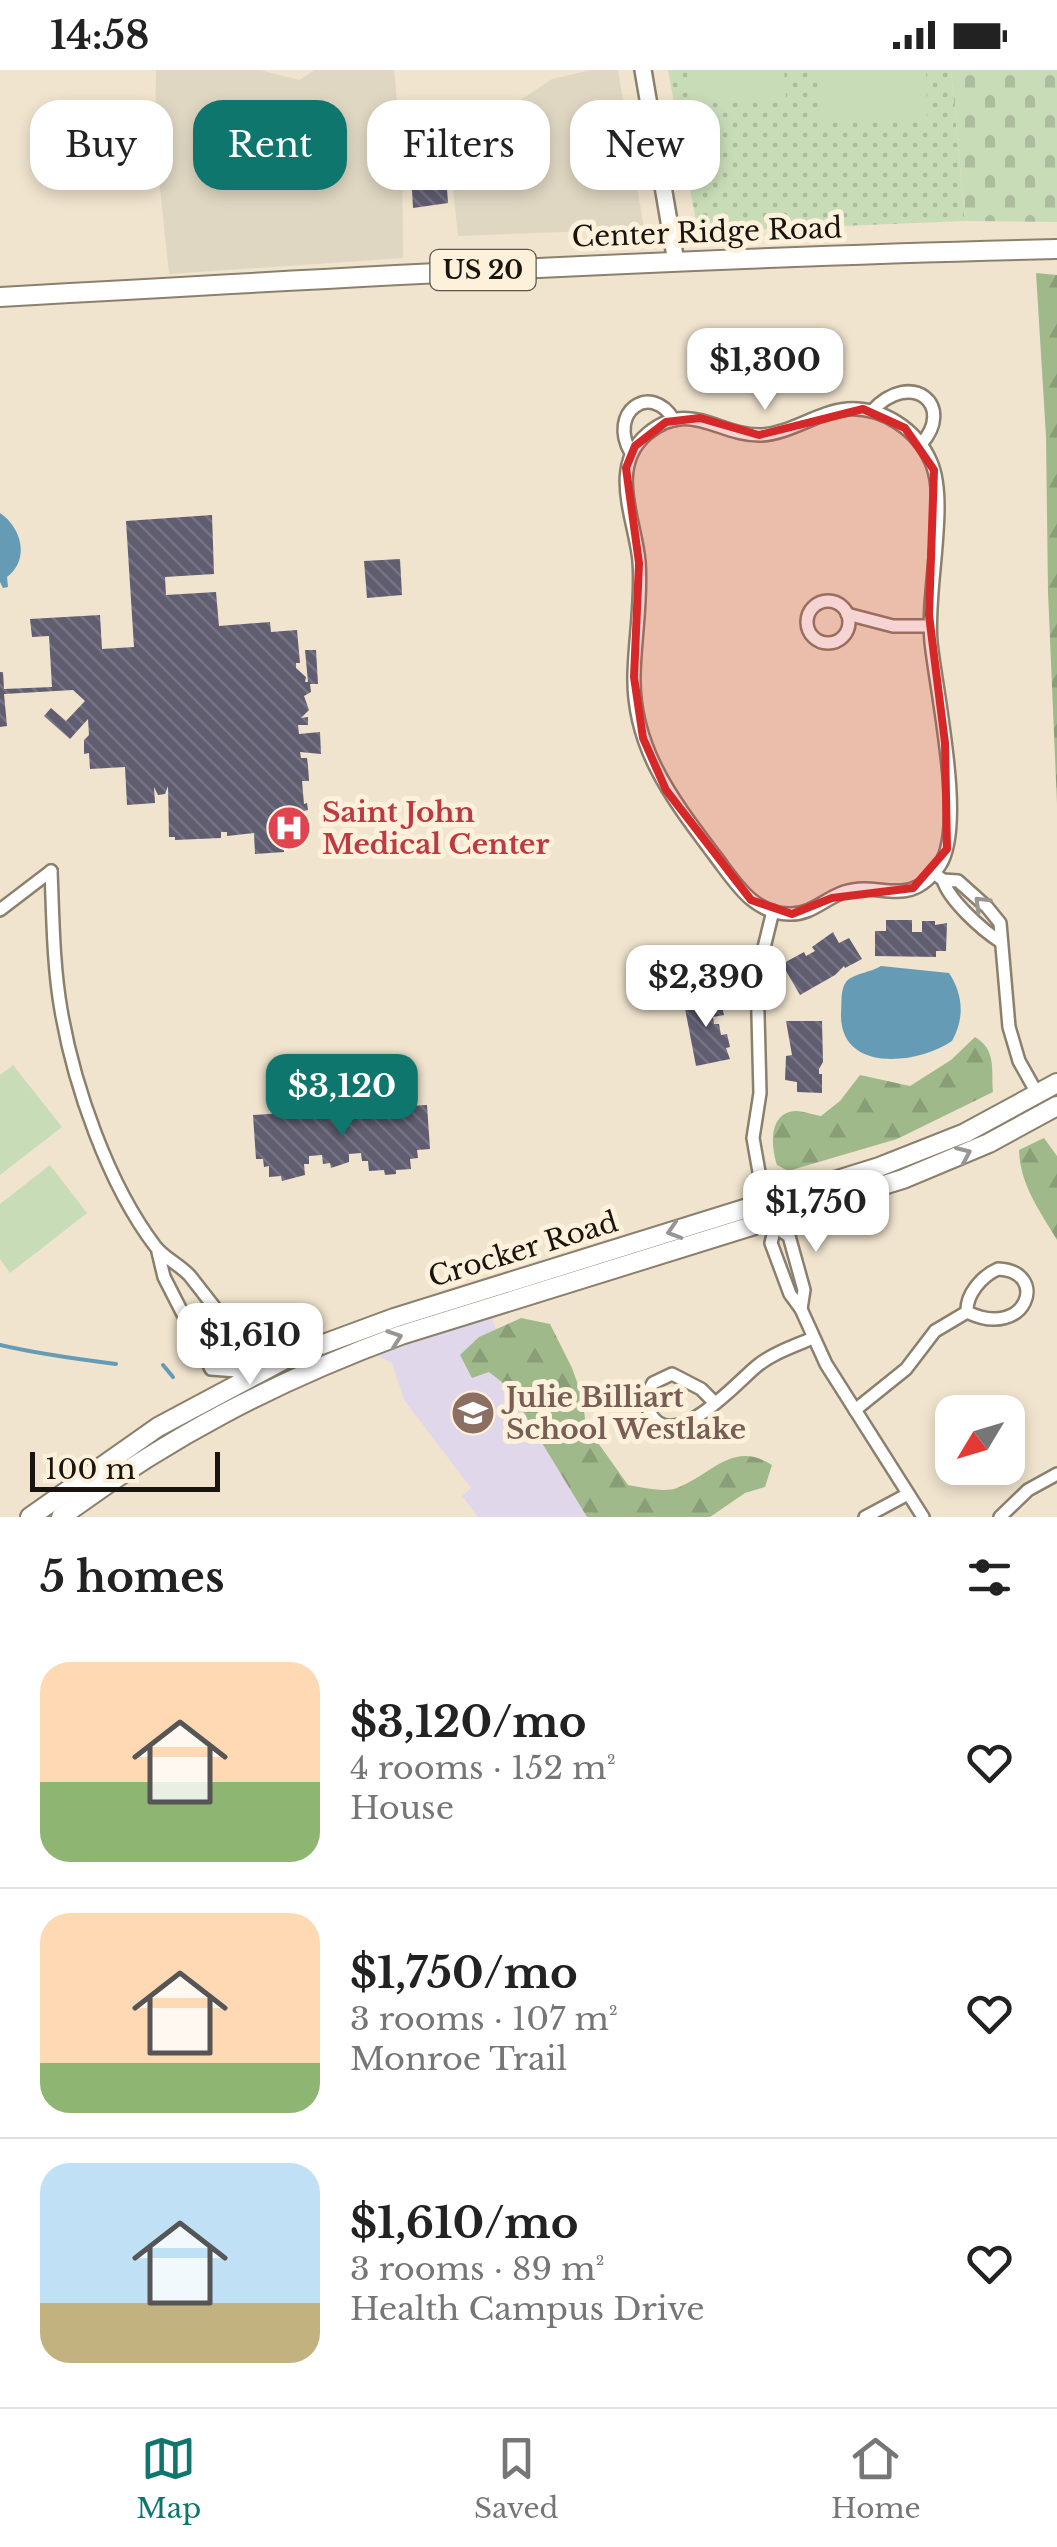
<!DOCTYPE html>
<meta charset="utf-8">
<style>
:root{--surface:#fff;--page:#f6f6f6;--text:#222;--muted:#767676;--line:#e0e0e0;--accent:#0f766e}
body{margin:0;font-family:"Libre Baskerville",serif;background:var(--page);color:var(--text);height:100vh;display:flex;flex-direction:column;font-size:38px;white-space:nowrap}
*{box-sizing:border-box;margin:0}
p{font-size:32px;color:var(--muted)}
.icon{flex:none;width:55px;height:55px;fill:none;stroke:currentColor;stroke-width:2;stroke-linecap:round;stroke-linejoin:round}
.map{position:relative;height:1447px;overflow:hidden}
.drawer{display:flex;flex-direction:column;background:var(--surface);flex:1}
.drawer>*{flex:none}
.banner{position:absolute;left:30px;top:30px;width:998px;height:90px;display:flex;gap:20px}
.needle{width:65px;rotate:232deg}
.buttons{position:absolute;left:935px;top:1325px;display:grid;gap:20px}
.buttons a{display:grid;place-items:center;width:90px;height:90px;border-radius:20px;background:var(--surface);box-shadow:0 5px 15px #0003;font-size:50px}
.scale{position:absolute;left:30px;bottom:25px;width:190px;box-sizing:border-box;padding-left:10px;border:5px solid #19140d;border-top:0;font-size:28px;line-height:35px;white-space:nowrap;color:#19140d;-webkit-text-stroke:8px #fef1db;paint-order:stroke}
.price{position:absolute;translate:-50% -85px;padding:0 22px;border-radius:20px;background:#fff;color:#222;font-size:32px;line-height:65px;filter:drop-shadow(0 2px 5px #0008)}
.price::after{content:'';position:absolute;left:50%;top:60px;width:30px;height:22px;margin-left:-15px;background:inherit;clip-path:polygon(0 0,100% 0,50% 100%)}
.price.current{background:var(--accent);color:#fff}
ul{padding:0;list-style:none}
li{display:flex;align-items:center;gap:30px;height:250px;padding:0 40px}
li+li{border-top:2px solid var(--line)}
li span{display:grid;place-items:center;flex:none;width:280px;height:200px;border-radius:30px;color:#555}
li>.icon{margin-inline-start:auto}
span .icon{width:120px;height:120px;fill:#fffc;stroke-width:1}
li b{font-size:42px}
h2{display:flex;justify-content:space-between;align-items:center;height:120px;padding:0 40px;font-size:42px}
.chip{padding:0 35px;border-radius:30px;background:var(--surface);box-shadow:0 5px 15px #0003;font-size:35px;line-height:90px}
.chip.current{background:var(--accent);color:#fff}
.status{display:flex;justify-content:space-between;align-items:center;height:70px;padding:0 50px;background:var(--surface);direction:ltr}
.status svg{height:28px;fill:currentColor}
.tab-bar{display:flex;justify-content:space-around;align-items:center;height:140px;border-top:2px solid var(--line);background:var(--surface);font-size:28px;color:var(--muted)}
.tab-bar a{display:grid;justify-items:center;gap:5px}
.tab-bar .current{color:var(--accent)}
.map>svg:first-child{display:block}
.commercial{fill:#dfd7c2}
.education{fill:#e1d7eb}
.green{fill:url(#green-dots)}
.forest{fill:url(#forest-firs)}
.cemetery{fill:url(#cemetery-stones)}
.pitch{fill:#c9dcb8}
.water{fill:#659bb5}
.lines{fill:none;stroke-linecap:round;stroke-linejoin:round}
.stream{stroke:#659bb5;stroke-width:4}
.building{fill:url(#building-back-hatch)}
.minor-casing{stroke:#8b806d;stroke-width:16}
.secondary-casing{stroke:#8b806d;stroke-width:20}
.primary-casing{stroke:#8b806d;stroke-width:22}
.minor{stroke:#fff;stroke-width:11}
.secondary{stroke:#fff;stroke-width:15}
.primary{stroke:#fff;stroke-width:18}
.oneway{stroke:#989592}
.marked{fill:#d62828;fill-opacity:0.2;stroke:#d62828;stroke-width:8;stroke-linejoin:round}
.labels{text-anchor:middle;stroke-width:10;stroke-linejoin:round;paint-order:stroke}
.shield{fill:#fef1db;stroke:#5e564b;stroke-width:2.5}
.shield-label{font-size:25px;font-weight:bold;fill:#19140d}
.street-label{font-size:28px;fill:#19140d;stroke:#fef1db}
.health-label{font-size:28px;font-weight:bold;fill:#be3a42;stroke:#fef1db;text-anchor:start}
.education-label{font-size:28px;font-weight:bold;fill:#785e54;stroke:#fef1db;text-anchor:start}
</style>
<div class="status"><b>14:58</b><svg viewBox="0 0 49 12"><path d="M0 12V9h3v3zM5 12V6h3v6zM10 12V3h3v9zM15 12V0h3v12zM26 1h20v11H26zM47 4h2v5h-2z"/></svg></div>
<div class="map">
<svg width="1057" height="1447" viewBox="0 0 1057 1447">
<defs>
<pattern id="green-dots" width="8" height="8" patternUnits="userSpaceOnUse" patternTransform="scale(2.5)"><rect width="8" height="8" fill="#c9dcb8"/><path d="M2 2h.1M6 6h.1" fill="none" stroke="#acbc9d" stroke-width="1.8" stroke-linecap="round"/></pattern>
<pattern id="forest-firs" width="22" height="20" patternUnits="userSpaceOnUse" patternTransform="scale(2.5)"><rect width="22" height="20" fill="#a0b98b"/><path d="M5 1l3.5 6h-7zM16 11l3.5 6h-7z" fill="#899e77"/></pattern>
<pattern id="cemetery-stones" width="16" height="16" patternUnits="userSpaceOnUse" patternTransform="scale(2.5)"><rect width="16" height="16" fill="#c9dcb8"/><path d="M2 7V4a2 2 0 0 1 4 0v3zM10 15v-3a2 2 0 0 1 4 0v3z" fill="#acbc9d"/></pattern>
<pattern id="building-back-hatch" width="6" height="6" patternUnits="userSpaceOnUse" patternTransform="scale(2.5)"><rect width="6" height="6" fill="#605d71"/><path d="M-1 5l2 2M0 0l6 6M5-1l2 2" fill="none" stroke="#767482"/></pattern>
</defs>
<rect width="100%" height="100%" fill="#f0e4ce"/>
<g class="commercial">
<polygon points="156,0 260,0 299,10 315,0 394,0 402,84 403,188 169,204 155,70"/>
<polygon points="591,0 618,0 644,159 458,166 449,82 474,61 552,9"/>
</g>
<polygon class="education" points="492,1247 509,1303 597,1447 478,1447 462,1426 471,1418 404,1330 392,1293 376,1285"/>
<polygon class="green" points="668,0 951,0 965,151 698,162"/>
<g class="forest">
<polygon points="1036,203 1057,205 1057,734 1048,522 1046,366"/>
<path d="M 975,967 C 997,980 991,1000 993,1022 L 897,1069 L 788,1101 L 777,1095 C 771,1076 768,1042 796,1041 C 803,1041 814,1045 821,1046 L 840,1031 L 860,1005 L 910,1016 L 951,990 Z"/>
<path d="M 1044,1068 L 1057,1086 L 1057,1170 C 1040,1141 1020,1115 1019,1080 Z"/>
<path d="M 521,1248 L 550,1254 L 572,1298 L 582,1326 L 586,1356 L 628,1415 C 642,1417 663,1423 677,1418 C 713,1404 733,1370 772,1395 L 765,1417 L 745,1423 L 710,1447 L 587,1447 L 508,1317 L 489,1302 L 472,1308 L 460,1285 L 479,1267 Z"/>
</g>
<polygon class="cemetery" points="951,0 1057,0 1057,152 965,151"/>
<g class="pitch">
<polygon points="687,0 784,0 786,27 690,35"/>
<polygon points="823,0 926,0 927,52 823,53"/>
<polygon points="13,995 62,1057 0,1105 0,1005"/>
<polygon points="50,1095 87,1143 10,1203 0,1189 0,1134"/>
</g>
<g class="water">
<path d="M 0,443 C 22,458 30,490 7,507 L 8,517 L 3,518 L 0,512 Z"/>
<path d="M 881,896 L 949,903 C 963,924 965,948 952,971 C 917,995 839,1003 841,943 C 842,934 840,920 846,912 C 852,904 872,902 881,896 Z"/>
</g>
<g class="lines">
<g class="stream">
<path d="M 0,1275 C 38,1284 76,1289 116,1294"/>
<polyline points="163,1295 173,1307"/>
</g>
</g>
<g class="building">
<polygon points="430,66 433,120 447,119 448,133 413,138 409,67"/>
<polygon points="212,445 214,504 165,507 166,525 216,522 219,556 270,552 271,562 297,560 300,593 296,593 296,598 306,607 305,612 308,612 305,580 316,580 318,614 310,614 311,622 304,626 309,640 301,648 308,647 308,655 298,655 299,664 320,662 321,684 300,682 301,688 307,688 308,696 309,711 302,711 304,734 307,733 308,740 304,741 305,754 273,756 282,757 284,782 255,784 254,763 227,766 227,762 221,762 221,768 175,770 175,767 169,767 168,716 165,724 158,725 154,717 155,733 127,735 125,697 90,699 89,683 84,684 84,670 89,665 88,649 70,669 44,646 51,638 66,651 85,631 73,620 4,624 7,656 0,657 0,602 3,602 4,619 52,617 49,566 32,567 30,549 100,545 102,579 134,577 126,451"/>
<polygon points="400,489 402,525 367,528 364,491"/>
<polygon points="886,850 912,850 912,862 922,862 922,851 935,851 935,855 947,853 946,881 936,881 936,887 875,886 875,861 886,861"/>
<polygon points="833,862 839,873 849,868 862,889 845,898 844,896 835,905 800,925 782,894 804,882 806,886 815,881 812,877"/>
<polygon points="707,923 709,934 721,932 724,945 713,947 714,954 719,954 721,965 727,964 730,977 726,978 730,989 696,996 683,928"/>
<polygon points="786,951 822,951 823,992 819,999 819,1004 822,1004 822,1023 797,1022 797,1012 785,1010 786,986 792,985"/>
<polygon points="427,1035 430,1079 417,1080 418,1088 410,1089 411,1099 396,1100 396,1104 385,1105 384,1100 369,1101 368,1091 362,1091 361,1083 349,1084 349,1092 331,1098 330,1093 323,1094 322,1085 309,1086 309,1094 304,1094 305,1105 282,1111 281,1106 269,1107 269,1096 264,1097 263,1089 256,1089 253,1045 314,1041 314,1047 346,1045 346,1039"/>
</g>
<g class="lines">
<defs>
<g id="minor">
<path d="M 847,339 C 883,337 917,359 931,392 C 949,433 926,521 931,572 C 936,621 966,755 940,795 C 909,841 881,810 844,822 C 824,829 811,845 789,844 C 752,843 735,812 715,786 C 673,730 632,678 634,604 C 635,566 642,530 639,491 C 635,449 608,397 647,364 C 689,328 718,366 761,365 C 792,363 817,342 847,339 Z"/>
<path d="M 872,341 C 912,298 956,336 921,374"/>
<path d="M 631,383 C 607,342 651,311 674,350"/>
<circle cx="828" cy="552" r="21"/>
<polyline points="847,544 893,556 930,556"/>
<path d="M 51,801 C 53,847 53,894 61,940 C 74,1016 108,1114 155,1176 C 164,1188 179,1194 190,1206 L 247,1279 L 237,1301 L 211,1299 L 164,1207 L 158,1182"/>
<polyline points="934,803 943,810 958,811 987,837 1000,853 1009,957 1019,991 1038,1025"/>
<path d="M 943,810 C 949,830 982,860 1001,872"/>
<polyline points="0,840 51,801"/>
<polyline points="773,841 757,906 760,1023 753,1068 759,1102 775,1157 771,1173 790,1224 801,1239 826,1294 923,1447"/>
<polyline points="775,1157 789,1166 804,1220 801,1239"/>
<path d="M 998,1199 C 1050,1201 1027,1271 967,1242 C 966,1224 982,1206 998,1199 Z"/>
<path d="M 715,1333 L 701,1319 L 672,1304 L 653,1313 C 647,1323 644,1332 650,1343 C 673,1386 737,1312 757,1296 C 773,1283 794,1276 813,1268"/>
<polyline points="855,1340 906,1299 935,1261 967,1242"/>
<polyline points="865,1447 908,1424"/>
<polyline points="1000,1447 1028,1420 1057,1404"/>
</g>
<polyline id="secondary" points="643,0 676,192"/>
<g id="primary">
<path d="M 0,227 C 352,207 704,187 1057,179"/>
<polyline points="30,1447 158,1357 291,1286 394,1248 879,1097 965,1063 1057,1013"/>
<path d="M 61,1447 C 168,1367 276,1311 401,1265 L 903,1109 L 989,1073 L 1057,1036"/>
</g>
</defs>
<use href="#minor" class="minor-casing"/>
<use href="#secondary" class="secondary-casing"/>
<use href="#primary" class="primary-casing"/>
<use href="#minor" class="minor"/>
<use href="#secondary" class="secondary"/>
<use href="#primary" class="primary"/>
</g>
<defs><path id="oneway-chevron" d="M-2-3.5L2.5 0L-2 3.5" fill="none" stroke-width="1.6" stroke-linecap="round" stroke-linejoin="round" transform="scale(2.5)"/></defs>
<g class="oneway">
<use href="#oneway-chevron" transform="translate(981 833) rotate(-136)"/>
<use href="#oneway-chevron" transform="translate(964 1084) rotate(-24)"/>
<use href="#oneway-chevron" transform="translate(674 1161) rotate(163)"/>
<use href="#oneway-chevron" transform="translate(395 1268) rotate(-19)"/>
</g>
<path class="marked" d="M 863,339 L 905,358 L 934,400 L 929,545 L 945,673 L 947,779 L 913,818 L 832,828 L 792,844 L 751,830 L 666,720 L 643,668 L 634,607 L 639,493 L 626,398 L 635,376 L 666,352 L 700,348 L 759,365 Z"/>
<defs>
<symbol id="hospital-disc" viewBox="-11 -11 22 22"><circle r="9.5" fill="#e0444e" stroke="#fef1db"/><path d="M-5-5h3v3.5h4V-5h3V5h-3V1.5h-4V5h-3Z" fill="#fff"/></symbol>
<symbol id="school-disc" viewBox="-11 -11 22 22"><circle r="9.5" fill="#8d6e63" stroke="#fef1db"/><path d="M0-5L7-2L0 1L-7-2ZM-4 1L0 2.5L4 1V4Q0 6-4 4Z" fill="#fff"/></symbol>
</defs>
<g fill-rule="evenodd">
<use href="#hospital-disc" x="264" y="733" width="50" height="50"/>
<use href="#school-disc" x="448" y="1318" width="50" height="50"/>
</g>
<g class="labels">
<rect class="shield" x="430.5" y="180" width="105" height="40" rx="8"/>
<g class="shield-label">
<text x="483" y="209">US 20</text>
</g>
<g class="street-label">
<text transform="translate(707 162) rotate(-2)" y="10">Center Ridge Road</text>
<text transform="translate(523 1179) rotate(-17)" y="10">Crocker Road</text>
</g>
<g class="health-label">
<text x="322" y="752">Saint John<tspan x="322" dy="32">Medical Center</tspan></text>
</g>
<g class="education-label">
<text x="506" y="1337">Julie Billiart<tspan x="506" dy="32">School Westlake</tspan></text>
</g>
</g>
</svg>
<div class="buttons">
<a><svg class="needle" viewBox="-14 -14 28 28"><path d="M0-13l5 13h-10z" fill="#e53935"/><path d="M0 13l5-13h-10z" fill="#767676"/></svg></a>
</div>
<div class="scale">100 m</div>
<b class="price" style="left:765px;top:343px">$1,300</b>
<b class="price" style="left:706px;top:960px">$2,390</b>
<b class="price current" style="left:342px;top:1069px">$3,120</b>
<b class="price" style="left:816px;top:1185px">$1,750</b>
<b class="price" style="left:250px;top:1318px">$1,610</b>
<div class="banner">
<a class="chip">Buy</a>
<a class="chip current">Rent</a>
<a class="chip">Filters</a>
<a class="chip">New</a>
</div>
</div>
<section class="drawer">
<h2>5 homes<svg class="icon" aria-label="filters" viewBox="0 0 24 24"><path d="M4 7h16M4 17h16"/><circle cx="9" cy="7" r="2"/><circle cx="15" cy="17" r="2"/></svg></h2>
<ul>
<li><span style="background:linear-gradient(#ffd9b3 60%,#8fb573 0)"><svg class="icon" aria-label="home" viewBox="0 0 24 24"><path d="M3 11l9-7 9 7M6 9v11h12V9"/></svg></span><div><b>$3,120/mo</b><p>4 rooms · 152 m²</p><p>House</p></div><svg class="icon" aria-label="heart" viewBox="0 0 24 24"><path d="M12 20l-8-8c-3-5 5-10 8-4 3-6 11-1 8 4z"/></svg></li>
<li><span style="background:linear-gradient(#ffd9b3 75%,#8fb573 0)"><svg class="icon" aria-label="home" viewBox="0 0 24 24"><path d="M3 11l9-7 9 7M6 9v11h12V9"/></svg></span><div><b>$1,750/mo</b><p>3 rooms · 107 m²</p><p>Monroe Trail</p></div><svg class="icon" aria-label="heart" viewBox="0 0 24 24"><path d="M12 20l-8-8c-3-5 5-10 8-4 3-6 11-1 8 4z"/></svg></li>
<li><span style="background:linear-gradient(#bfe0f5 70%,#c2b280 0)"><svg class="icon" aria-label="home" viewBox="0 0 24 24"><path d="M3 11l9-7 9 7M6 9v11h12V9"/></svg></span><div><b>$1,610/mo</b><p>3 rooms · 89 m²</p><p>Health Campus Drive</p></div><svg class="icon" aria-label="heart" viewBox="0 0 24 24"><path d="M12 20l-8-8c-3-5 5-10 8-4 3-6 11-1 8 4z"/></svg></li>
</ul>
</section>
<nav class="tab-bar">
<a class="current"><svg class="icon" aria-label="map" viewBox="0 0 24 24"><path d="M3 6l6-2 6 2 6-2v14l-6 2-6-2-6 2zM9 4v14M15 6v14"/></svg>Map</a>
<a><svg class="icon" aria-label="saved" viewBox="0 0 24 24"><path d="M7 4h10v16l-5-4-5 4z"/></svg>Saved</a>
<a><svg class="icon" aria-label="home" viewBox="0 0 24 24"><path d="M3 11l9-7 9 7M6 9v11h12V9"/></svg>Home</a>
</nav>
